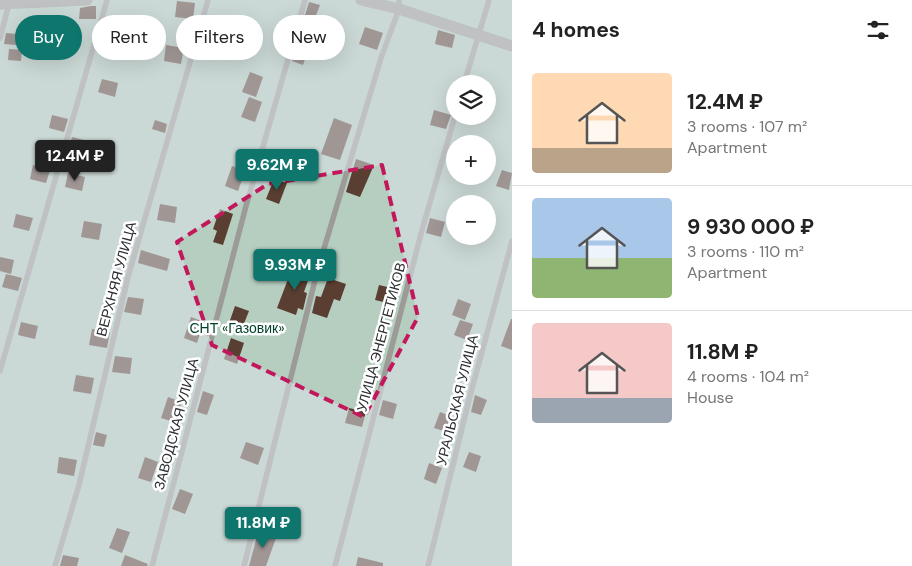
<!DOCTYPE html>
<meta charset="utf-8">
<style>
:root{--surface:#fff;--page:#f2f2f2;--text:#222;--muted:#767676;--line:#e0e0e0;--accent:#0f766e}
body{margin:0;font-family:"DM Sans",sans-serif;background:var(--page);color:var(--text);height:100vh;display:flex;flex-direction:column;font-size:19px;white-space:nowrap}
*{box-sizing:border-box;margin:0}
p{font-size:16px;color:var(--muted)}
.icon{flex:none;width:28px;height:28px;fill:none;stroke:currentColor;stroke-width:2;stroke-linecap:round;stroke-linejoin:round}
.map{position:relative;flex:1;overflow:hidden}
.drawer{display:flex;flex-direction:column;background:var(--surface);width:400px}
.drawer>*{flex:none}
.hud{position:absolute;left:15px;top:15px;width:421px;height:45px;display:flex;gap:10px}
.controls{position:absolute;left:446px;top:75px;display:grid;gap:10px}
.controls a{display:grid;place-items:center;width:50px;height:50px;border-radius:50%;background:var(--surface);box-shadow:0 5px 20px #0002;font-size:25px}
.price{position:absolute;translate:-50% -42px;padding:0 11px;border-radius:5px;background:var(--accent);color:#fff;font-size:16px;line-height:32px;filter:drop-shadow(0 1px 2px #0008)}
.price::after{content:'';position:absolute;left:50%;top:30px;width:15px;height:11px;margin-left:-8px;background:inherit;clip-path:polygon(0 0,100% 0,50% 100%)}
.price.on{background:#222;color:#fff}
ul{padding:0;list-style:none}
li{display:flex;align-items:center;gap:15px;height:125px;padding:0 20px}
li+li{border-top:1px solid var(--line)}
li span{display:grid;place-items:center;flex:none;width:140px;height:100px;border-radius:5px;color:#555}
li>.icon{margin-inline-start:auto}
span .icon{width:60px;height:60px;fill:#fffc;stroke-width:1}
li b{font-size:21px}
h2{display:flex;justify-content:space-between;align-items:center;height:60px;padding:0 20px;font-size:21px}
.pill{padding:0 18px;border-radius:22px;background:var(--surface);box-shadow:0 5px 20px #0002;font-size:18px;line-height:45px}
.pill.on{background:var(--accent);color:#fff}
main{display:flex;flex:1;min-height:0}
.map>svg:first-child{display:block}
.green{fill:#b5cec0;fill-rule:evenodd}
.building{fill:#593e31}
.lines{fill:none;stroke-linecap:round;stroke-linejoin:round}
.lane{stroke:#9d9b98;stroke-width:5.5}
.street{stroke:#9d9b98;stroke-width:11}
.marked{fill:none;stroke:#c2185b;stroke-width:4;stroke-dasharray:10 6;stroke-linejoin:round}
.labels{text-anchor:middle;stroke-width:5;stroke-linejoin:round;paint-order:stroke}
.street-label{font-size:14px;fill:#2c2e31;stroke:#fff}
.park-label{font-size:14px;fill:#02422a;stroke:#fff}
</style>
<main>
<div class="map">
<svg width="512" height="566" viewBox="0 0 512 566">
<rect width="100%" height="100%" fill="#dbe0e8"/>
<path class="green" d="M 0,0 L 512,0 L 512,566 L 0,566 ZM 455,84 L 488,84 L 488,116 L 455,116 ZM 455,144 L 488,144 L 488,176 L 455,176 ZM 455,204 L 488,204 L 488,236 L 455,236 Z"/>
<g class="building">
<polygon points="177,1 195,3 193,19 175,17"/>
<polygon points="309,2 320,5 312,26 303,22"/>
<polygon points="91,6 96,6 96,19 79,19 80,8"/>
<polygon points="365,27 383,33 377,50 359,44"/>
<polygon points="438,30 455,35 452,48 435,44"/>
<polygon points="108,32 127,37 122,55 103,49"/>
<polygon points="6,33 17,34 16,45 4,44"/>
<polygon points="298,40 310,45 303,65 292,61"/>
<polygon points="166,45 184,48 181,64 164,61"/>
<polygon points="9,49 22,50 21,61 8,60"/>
<polygon points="250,72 263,77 256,97 242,92"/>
<polygon points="102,79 118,83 115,97 98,92"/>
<polygon points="249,97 262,102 255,122 241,117"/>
<polygon points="434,110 451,115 446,129 430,125"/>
<polygon points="52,115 68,119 64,132 49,128"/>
<polygon points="334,118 352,125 340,160 321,154"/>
<polygon points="155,120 167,124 165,133 152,129"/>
<polygon points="72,137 88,141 85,155 68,151"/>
<polygon points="356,159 374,165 360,197 346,192"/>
<polygon points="33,165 50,170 46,183 30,179"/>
<polygon points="232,166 245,171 238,191 225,186"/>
<polygon points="502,170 512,173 509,190 496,186"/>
<polygon points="68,173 85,177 82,191 65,187"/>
<polygon points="274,179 287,183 279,204 266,199"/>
<polygon points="160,204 177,207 175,223 157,220"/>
<polygon points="220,209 233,214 223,245 213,242 217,231 213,229"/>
<polygon points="16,214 33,218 29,231 13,227"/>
<polygon points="430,218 445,222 441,237 426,233"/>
<polygon points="84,221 102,224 99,240 81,237"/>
<polygon points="141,250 170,259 167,271 138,263"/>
<polygon points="0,257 14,260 11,274 0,271"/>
<polygon points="293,266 311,272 304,292 307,293 303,310 298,308 296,315 277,308"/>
<polygon points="6,274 22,278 18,291 2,287"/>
<polygon points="328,278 346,284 340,301 334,299 327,318 312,313 316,296 321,297"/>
<polygon points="379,285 396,289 392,304 375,300"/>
<polygon points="128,297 144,299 141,315 124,312"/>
<polygon points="458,299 471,304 465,320 452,315"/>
<polygon points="235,306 249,311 241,331 228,326"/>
<polygon points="191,317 204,322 197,343 184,338"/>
<polygon points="511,319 512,319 512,350 501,346"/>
<polygon points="460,320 473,324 467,340 454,335"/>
<polygon points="21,322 38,326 35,339 18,335"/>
<polygon points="92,329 110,332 107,348 89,345"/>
<polygon points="231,338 244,343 237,364 224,359"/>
<polygon points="115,356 132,358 130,374 112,372"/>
<polygon points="76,375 94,378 91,394 73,391"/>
<polygon points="203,391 214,395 207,415 197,412"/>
<polygon points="475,395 487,400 481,415 471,412"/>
<polygon points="168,397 182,402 174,422 161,418"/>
<polygon points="383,400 397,404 393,419 379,415"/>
<polygon points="349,408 366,412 362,427 345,423"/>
<polygon points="440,412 453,417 447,432 434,428"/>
<polygon points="96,432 107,435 104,447 93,445"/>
<polygon points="246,442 264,448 258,465 240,458"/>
<polygon points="469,452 481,456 476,472 463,467"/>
<polygon points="59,457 77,460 74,476 57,473"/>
<polygon points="145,457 158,462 151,482 138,478"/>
<polygon points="429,463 442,468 436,484 424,479"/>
<polygon points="180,489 193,494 185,514 172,509"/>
<polygon points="117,528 130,532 122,553 109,548"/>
<polygon points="259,529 277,535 266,566 249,566"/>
<polygon points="63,555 79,558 77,566 60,566"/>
<polygon points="125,555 148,564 147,566 121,566"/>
<polygon points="358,557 383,563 383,566 356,566"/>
</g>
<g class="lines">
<g class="lane">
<polyline points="0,38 9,4"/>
<polyline points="464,84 489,0"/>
<polyline points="0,371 107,0"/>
<polyline points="55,566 79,485 128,277 208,0"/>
<polyline points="152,566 246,206 305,0"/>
<polyline points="244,566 317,272 381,58 399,9 399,0"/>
<polyline points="335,566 422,230 455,116"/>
<polyline points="428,566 470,396 512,241"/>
</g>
<g class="street">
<polyline points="361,0 399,9 512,46"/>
<polyline points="0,4 87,0"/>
</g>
</g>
<path d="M0 0H512V566H0ZM 382,165 L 418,317 L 364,417 L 212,345 L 177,242 L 268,184 Z" fill="#dbe0e8" fill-opacity=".55" fill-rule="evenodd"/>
<path class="marked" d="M 382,165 L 418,317 L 364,417 L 212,345 L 177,242 L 268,184 Z"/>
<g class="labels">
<g class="street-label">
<text transform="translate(116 279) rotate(-75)" y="5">ВЕРХНЯЯ УЛИЦА</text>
<text transform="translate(381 337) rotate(-75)" y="5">УЛИЦА ЭНЕРГЕТИКОВ</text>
<text transform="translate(457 400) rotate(-76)" y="5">УРАЛЬСКАЯ УЛИЦА</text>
<text transform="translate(176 424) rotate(-75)" y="5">ЗАВОДСКАЯ УЛИЦА</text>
</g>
<g class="park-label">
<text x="237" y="333">СНТ «Газовик»</text>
</g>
</g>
</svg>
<div class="controls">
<a><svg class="icon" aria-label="layers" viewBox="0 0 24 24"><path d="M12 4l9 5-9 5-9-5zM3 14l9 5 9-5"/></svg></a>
<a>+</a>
<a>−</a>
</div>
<b class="price on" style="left:75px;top:182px">12.4M ₽</b>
<b class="price" style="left:277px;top:191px">9.62M ₽</b>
<b class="price" style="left:295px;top:291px">9.93M ₽</b>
<b class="price" style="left:263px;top:549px">11.8M ₽</b>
<div class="hud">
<a class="pill on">Buy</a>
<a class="pill">Rent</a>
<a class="pill">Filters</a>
<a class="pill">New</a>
</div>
</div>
<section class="drawer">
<h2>4 homes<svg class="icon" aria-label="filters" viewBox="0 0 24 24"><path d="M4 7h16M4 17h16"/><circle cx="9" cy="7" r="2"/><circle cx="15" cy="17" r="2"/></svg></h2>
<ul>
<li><span style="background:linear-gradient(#ffd9b3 75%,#b9a48a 0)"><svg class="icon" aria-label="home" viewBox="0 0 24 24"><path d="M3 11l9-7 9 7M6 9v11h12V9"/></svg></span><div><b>12.4M ₽</b><p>3 rooms · 107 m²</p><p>Apartment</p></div></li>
<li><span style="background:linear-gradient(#a9c7e8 60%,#8fb573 0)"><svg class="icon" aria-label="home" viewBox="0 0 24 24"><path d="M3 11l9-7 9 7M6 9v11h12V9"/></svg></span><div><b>9 930 000 ₽</b><p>3 rooms · 110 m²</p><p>Apartment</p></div></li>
<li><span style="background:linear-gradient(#f6c9c9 75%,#9aa5b1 0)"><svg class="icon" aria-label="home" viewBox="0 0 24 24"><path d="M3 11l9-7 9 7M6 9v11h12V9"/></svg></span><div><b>11.8M ₽</b><p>4 rooms · 104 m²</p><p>House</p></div></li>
</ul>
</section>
</main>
